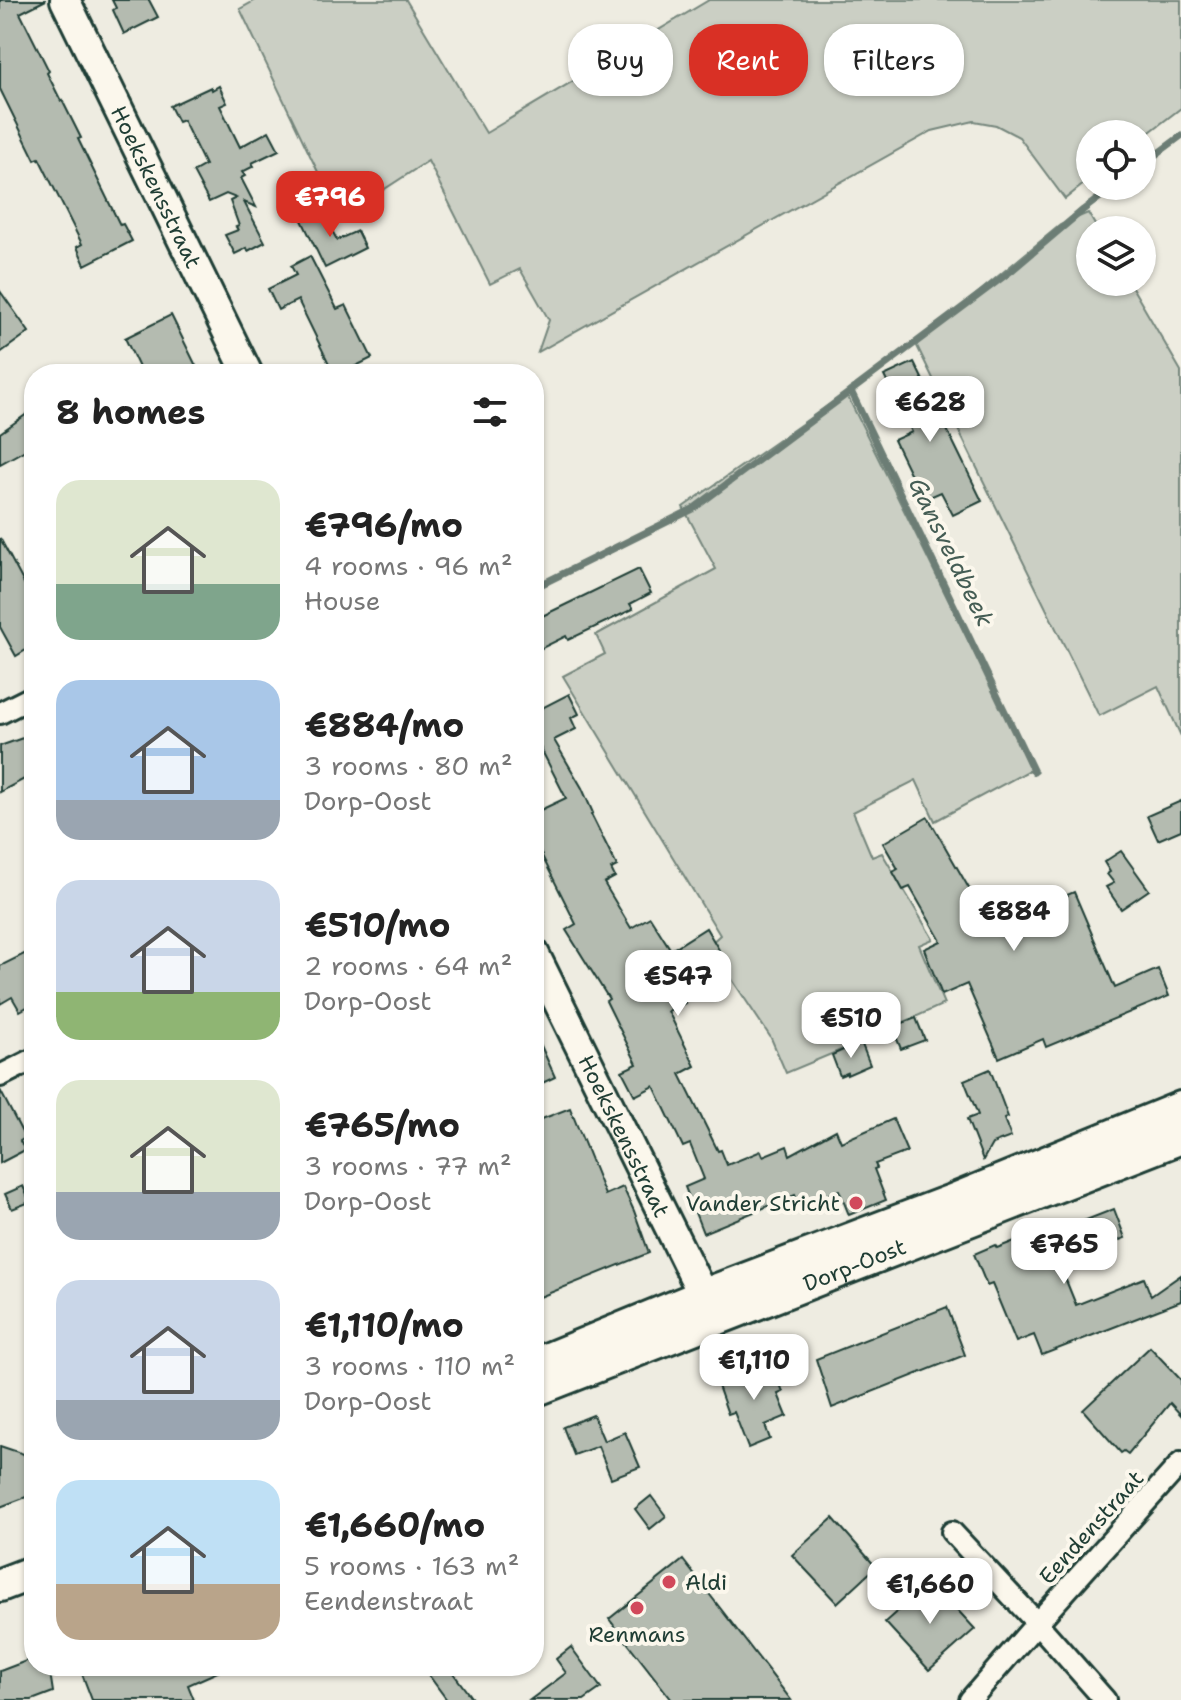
<!DOCTYPE html>
<meta charset="utf-8">
<style>
:root{--surface:#fff;--page:#f2f2f2;--text:#222;--muted:#767676;--accent:#d93025}
body{margin:0;font-family:"Shantell Sans",sans-serif;background:var(--page);color:var(--text);height:100vh;display:flex;flex-direction:column;font-size:30px;white-space:nowrap}
*{box-sizing:border-box;margin:0}
p{font-size:26px;color:var(--muted)}
.icon{flex:none;width:44px;height:44px;fill:none;stroke:currentColor;stroke-width:2;stroke-linecap:round;stroke-linejoin:round}
.map{position:relative;flex:1;overflow:hidden}
.drawer{position:absolute;left:24px;top:364px;width:520px;height:1312px;display:flex;flex-direction:column;background:var(--surface);border-radius:32px;box-shadow:0 2px 6px #0004}
.drawer>*{flex:none}
.hud{position:absolute;left:568px;top:24px;width:492px;height:72px;display:flex;gap:16px}
.fabs{position:absolute;left:1076px;top:120px;display:grid;gap:16px}
.fabs a{display:grid;place-items:center;width:80px;height:80px;border-radius:50%;background:var(--surface);box-shadow:0 2px 6px #0004;font-size:40px}
.price{position:absolute;translate:-50% -68px;padding:0 18px;border-radius:16px;background:#fff;color:#222;font-size:26px;line-height:52px;filter:drop-shadow(0 2px 4px #0008)}
.price::after{content:'';position:absolute;left:50%;top:48px;width:24px;height:18px;margin-left:-12px;background:inherit;clip-path:polygon(0 0,100% 0,50% 100%)}
.price.active{background:var(--accent);color:#fff}
ul{padding:0;list-style:none}
li{display:flex;align-items:center;gap:24px;height:200px;padding:0 32px}
li span{display:grid;place-items:center;flex:none;width:224px;height:160px;border-radius:24px;color:#555}
li>.icon{margin-inline-start:auto}
span .icon{width:96px;height:96px;fill:#fffc;stroke-width:1}
li b{font-size:34px}
h2{display:flex;justify-content:space-between;align-items:center;height:96px;padding:0 32px;font-size:34px}
.chip{padding:0 28px;border-radius:32px;background:var(--surface);box-shadow:0 2px 6px #0004;font-size:28px;line-height:72px}
.chip.active{background:var(--accent);color:#fff}
.map>svg:first-child{display:block}
.green{fill:#cbcfc4;stroke:#75867c;stroke-width:2}
.lines{fill:none;stroke-linecap:round;stroke-linejoin:round}
.stream{stroke:#6c7d74;stroke-width:7}
.building{fill:#b4bbb0;stroke:#1f3d34;stroke-width:2}
.street-casing{stroke:#1f3d34;stroke-width:26}
.secondary-casing{stroke:#1f3d34;stroke-width:34}
.primary-casing{stroke:#1f3d34;stroke-width:38}
.street{stroke:#fbf7ec;stroke-width:20}
.secondary{stroke:#fbf7ec;stroke-width:28}
.primary{stroke:#fbf7ec;stroke-width:32}
.poi-dot{fill:#d1495b;stroke:#fbf7ec;stroke-width:3}
.labels{text-anchor:middle;stroke-width:8;stroke-linejoin:round;paint-order:stroke}
.street-label{font-size:22px;fill:#1f3d34;stroke:#fbf7ec}
.poi-label{font-size:22px;fill:#1f3d34;stroke:#fbf7ec;text-anchor:end}
.water-label{font-size:24px;font-style:italic;fill:#455d54;stroke:#fbf7ec}
</style>
<div class="map">
<svg width="1181" height="1700" viewBox="0 0 1181 1700">
<rect width="100%" height="100%" fill="#eeece1"/>
<filter id="ink" filterUnits="userSpaceOnUse"><feTurbulence type="fractalNoise" baseFrequency=".0125" numOctaves="2"/><feDisplacementMap in="SourceGraphic" scale="16" xChannelSelector="R" yChannelSelector="G"/><feConvolveMatrix kernelMatrix="1 2 1 2 8 2 1 2 1" color-interpolation-filters="sRGB"/></filter>
<g filter="url(#ink)">
<g class="green">
<polygon points="256,0 406,0 486,133 709,0 1181,0 1181,108 1142,138 1142,134 1090,134 1090,179 1065,199 1019,137 996,125 974,121 932,131 538,352 549,320 520,269 490,284 428,161 340,218 240,9"/>
<polygon points="1088,213 1098,230 1090,230 1090,282 1129,282 1181,371 1181,736 1158,686 1099,716 916,344 1060,225"/>
<polygon points="846,393 1032,769 935,821 916,780 853,812 872,857 882,853 933,939 919,945 944,1004 860,1042 786,1073 771,1038 709,945 720,935 563,676 605,654 596,635 716,569 683,507"/>
</g>
<g class="lines">
<g class="stream">
<polyline points="1142,165 1181,136"/>
<polyline points="534,588 693,509 851,391"/>
<polyline points="1034,772 851,391 1011,271 1083,210 1115,186"/>
</g>
</g>
<g class="building">
<polygon points="0,0 46,0 20,13 49,71 47,73 61,101 62,100 81,138 78,139 120,225 123,224 132,241 85,265 77,247 82,244 39,158 35,160 0,89"/>
<polygon points="112,0 149,0 158,17 124,34 113,10 116,8"/>
<polygon points="219,86 227,103 220,106 240,147 269,131 279,150 252,163 254,166 242,172 245,176 241,178 256,207 244,202 265,242 248,251 247,248 235,254 225,235 238,230 236,227 239,226 230,201 236,198 226,194 209,202 193,172 205,165 183,120 178,122 170,106 211,87 212,90"/>
<polygon points="319,206 337,240 357,231 365,248 325,268 300,216"/>
<polygon points="310,256 337,309 346,305 372,358 340,374 334,374 298,300 278,310 268,289 296,275 291,266"/>
<polygon points="0,291 29,332 0,353"/>
<polygon points="171,315 200,374 142,374 125,338"/>
<polygon points="914,362 982,501 953,515 941,492 923,500 894,440 912,432 884,376"/>
<polygon points="34,409 34,445 0,464 0,433"/>
<polygon points="0,538 34,602 34,645 16,656 0,627"/>
<polygon points="639,569 651,593 630,604 633,609 568,640 566,636 534,652 534,620"/>
<polygon points="569,694 579,714 571,718 576,729 554,740 582,788 593,813 591,814 617,866 611,869 615,877 604,883 631,928 650,917 671,950 706,928 719,950 673,980 685,1003 668,1011 695,1066 680,1074 718,1151 721,1150 727,1165 761,1151 763,1156 787,1146 790,1155 836,1130 841,1142 893,1119 907,1152 875,1164 877,1168 874,1169 886,1200 849,1215 839,1190 800,1207 795,1195 703,1233 685,1187 704,1179 690,1144 683,1147 654,1086 635,1096 622,1071 637,1064 606,1001 609,999 566,930 576,924 534,840 534,813 566,798 540,747 534,749 534,712"/>
<polygon points="34,734 34,774 0,792 0,746"/>
<polygon points="1181,801 1181,830 1158,840 1147,816"/>
<polygon points="928,817 982,911 1022,893 1030,911 1074,892 1115,988 1158,969 1169,996 1046,1047 1043,1039 999,1058 967,984 942,995 924,949 941,941 910,887 903,890 893,872 898,869 883,843"/>
<polygon points="1121,851 1149,890 1121,909 1106,887 1114,883 1107,874 1110,872 1104,862"/>
<polygon points="34,949 34,1003 20,1011 12,997 0,1004 0,966"/>
<polygon points="916,1018 925,1040 901,1049 892,1027"/>
<polygon points="534,1030 555,1077 534,1087"/>
<polygon points="861,1042 870,1065 847,1075 847,1073 840,1076 832,1055"/>
<polygon points="990,1069 1008,1117 1004,1119 1011,1137 992,1144 983,1160 967,1119 978,1115 964,1080"/>
<polygon points="0,1090 25,1138 20,1141 25,1150 0,1163"/>
<polygon points="570,1108 605,1195 623,1187 634,1211 649,1253 540,1297 534,1282 534,1122"/>
<polygon points="23,1186 30,1202 12,1209 5,1194"/>
<polygon points="1114,1209 1125,1238 1059,1263 1076,1305 1144,1278 1151,1296 1181,1275 1181,1301 1042,1355 1034,1335 1016,1342 992,1284 987,1286 974,1254 995,1245 997,1248 1025,1237 1027,1240 1065,1225 1066,1228"/>
<polygon points="947,1307 965,1355 832,1408 816,1359"/>
<polygon points="1150,1347 1181,1380 1181,1415 1170,1403 1128,1454 1124,1451 1121,1453 1083,1410"/>
<polygon points="772,1362 783,1392 778,1394 787,1416 765,1425 770,1439 748,1448 734,1412 728,1414 717,1383"/>
<polygon points="593,1415 604,1441 625,1432 640,1467 611,1478 598,1446 574,1455 563,1427"/>
<polygon points="0,1446 24,1454 34,1480 34,1494 0,1507"/>
<polygon points="651,1496 666,1516 650,1529 635,1509"/>
<polygon points="833,1518 876,1567 837,1603 792,1555"/>
<polygon points="683,1560 791,1700 672,1700 609,1619"/>
<polygon points="931,1581 975,1629 929,1670 885,1622"/>
<polygon points="571,1647 601,1688 584,1700 530,1700 566,1673 556,1659"/>
<polygon points="34,1658 34,1666 49,1666 53,1692 32,1700 0,1700 0,1671"/>
<polygon points="79,1666 231,1666 188,1685 194,1700 92,1700"/>
<polygon points="422,1666 448,1666 473,1700 447,1700"/>
</g>
<g class="lines">
<defs>
<g id="street">
<polyline points="0,713 34,696"/>
<polyline points="0,1076 34,1059"/>
<polyline points="952,1532 1037,1623 1105,1700"/>
<polyline points="970,1700 1037,1623 1181,1463"/>
</g>
<g id="secondary">
<path id="s1" d="M 65,0 L 248,374"/>
<path id="s2" d="M 534,953 L 696,1281 L 711,1316"/>
</g>
<g id="primary">
<polyline points="534,1365 702,1296 952,1201 1181,1108"/>
<path id="s3" d="M 534,1390 L 1181,1137"/>
<polyline points="0,1585 34,1572"/>
</g>
</defs>
<use href="#street" class="street-casing"/>
<use href="#secondary" class="secondary-casing"/>
<use href="#primary" class="primary-casing"/>
<use href="#street" class="street"/>
<use href="#secondary" class="secondary"/>
<use href="#primary" class="primary"/>
</g>
</g>
<g class="poi-dot">
<circle cx="856" cy="1203" r="8"/>
<circle cx="669" cy="1582" r="8"/>
<circle cx="637" cy="1608" r="8"/>
</g>
<g class="labels">
<g class="street-label">
<text dy="8" stroke="none"><textPath href="#s1" startOffset="208">Hoekskensstraat</textPath></text>
<text dy="8" stroke="none"><textPath href="#s2" startOffset="204">Hoekskensstraat</textPath></text>
<text dy="8" stroke="none"><textPath href="#s3" startOffset="344">Dorp-Oost</textPath></text>
<text transform="translate(1091 1527) rotate(-48)" y="8">Eendenstraat</text>
</g>
<g class="poi-label">
<text x="840" y="1211">Vander Stricht</text>
<text x="685" y="1590" text-anchor="start">Aldi</text>
<text x="637" y="1642" text-anchor="middle">Renmans</text>
</g>
<g class="water-label">
<text transform="translate(951 552) rotate(64)" y="8">Gansveldbeek</text>
</g>
</g>
</svg>
<div class="fabs">
<a><svg class="icon" aria-label="locate" viewBox="0 0 24 24"><circle cx="12" cy="12" r="6"/><path d="M12 2v4M12 18v4M2 12h4M18 12h4"/></svg></a>
<a><svg class="icon" aria-label="layers" viewBox="0 0 24 24"><path d="M12 4l9 5-9 5-9-5zM3 14l9 5 9-5"/></svg></a>
</div>
<b class="price active" style="left:330px;top:239px">€796</b>
<b class="price" style="left:930px;top:444px">€628</b>
<b class="price" style="left:1014px;top:953px">€884</b>
<b class="price" style="left:678px;top:1018px">€547</b>
<b class="price" style="left:851px;top:1060px">€510</b>
<b class="price" style="left:1064px;top:1286px">€765</b>
<b class="price" style="left:754px;top:1402px">€1,110</b>
<b class="price" style="left:930px;top:1626px">€1,660</b>
<div class="hud">
<a class="chip">Buy</a>
<a class="chip active">Rent</a>
<a class="chip">Filters</a>
</div>
<section class="drawer">
<h2>8 homes<svg class="icon" aria-label="filters" viewBox="0 0 24 24"><path d="M4 7h16M4 17h16"/><circle cx="9" cy="7" r="2"/><circle cx="15" cy="17" r="2"/></svg></h2>
<ul>
<li><span style="background:linear-gradient(#dfe7d0 65%,#7fa58c 0)"><svg class="icon" aria-label="home" viewBox="0 0 24 24"><path d="M3 11l9-7 9 7M6 9v11h12V9"/></svg></span><div><b>€796/mo</b><p>4 rooms · 96 m²</p><p>House</p></div></li>
<li><span style="background:linear-gradient(#a9c7e8 75%,#9aa5b1 0)"><svg class="icon" aria-label="home" viewBox="0 0 24 24"><path d="M3 11l9-7 9 7M6 9v11h12V9"/></svg></span><div><b>€884/mo</b><p>3 rooms · 80 m²</p><p>Dorp-Oost</p></div></li>
<li><span style="background:linear-gradient(#c9d6e8 70%,#8fb573 0)"><svg class="icon" aria-label="home" viewBox="0 0 24 24"><path d="M3 11l9-7 9 7M6 9v11h12V9"/></svg></span><div><b>€510/mo</b><p>2 rooms · 64 m²</p><p>Dorp-Oost</p></div></li>
<li><span style="background:linear-gradient(#dfe7d0 70%,#9aa5b1 0)"><svg class="icon" aria-label="home" viewBox="0 0 24 24"><path d="M3 11l9-7 9 7M6 9v11h12V9"/></svg></span><div><b>€765/mo</b><p>3 rooms · 77 m²</p><p>Dorp-Oost</p></div></li>
<li><span style="background:linear-gradient(#c9d6e8 75%,#9aa5b1 0)"><svg class="icon" aria-label="home" viewBox="0 0 24 24"><path d="M3 11l9-7 9 7M6 9v11h12V9"/></svg></span><div><b>€1,110/mo</b><p>3 rooms · 110 m²</p><p>Dorp-Oost</p></div></li>
<li><span style="background:linear-gradient(#bfe0f5 65%,#b9a48a 0)"><svg class="icon" aria-label="home" viewBox="0 0 24 24"><path d="M3 11l9-7 9 7M6 9v11h12V9"/></svg></span><div><b>€1,660/mo</b><p>5 rooms · 163 m²</p><p>Eendenstraat</p></div></li>
</ul>
</section>
</div>
